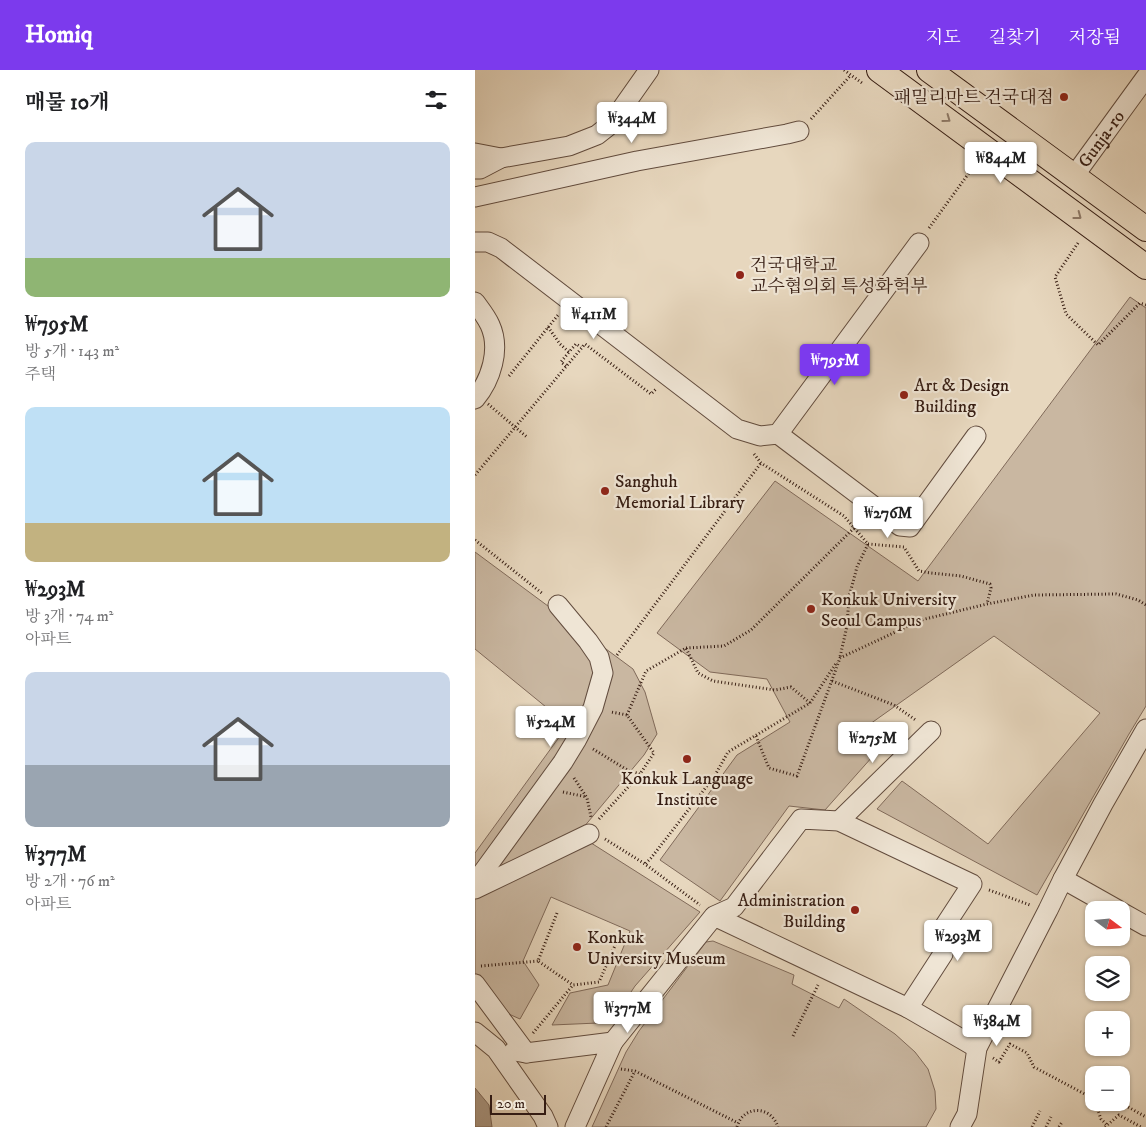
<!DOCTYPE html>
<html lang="ko">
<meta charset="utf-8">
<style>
:root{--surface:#fff;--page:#f2f2f2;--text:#202124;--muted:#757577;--accent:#7c3aed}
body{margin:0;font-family:"IM FELL DW Pica","Noto Serif KR",serif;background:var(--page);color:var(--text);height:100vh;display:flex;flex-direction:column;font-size:19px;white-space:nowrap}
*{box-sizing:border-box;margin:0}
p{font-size:16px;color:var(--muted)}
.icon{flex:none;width:28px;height:28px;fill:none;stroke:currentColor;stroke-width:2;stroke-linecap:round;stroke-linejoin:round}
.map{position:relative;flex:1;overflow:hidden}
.drawer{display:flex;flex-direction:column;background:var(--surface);width:475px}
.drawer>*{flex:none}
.needle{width:32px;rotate:106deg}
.tools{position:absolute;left:610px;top:831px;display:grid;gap:10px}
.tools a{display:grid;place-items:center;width:45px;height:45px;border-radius:10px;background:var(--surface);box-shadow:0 1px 4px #0004;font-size:25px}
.scale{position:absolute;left:15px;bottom:12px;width:56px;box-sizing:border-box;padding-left:5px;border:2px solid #361d13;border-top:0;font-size:14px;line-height:18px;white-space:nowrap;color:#361d13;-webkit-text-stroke:4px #efe5d5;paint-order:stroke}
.price{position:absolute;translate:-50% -42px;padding:0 11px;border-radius:5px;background:#fff;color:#222;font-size:16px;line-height:32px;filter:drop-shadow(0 1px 2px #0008)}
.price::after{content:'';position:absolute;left:50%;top:30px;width:15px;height:11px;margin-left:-8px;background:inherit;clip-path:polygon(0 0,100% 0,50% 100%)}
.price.selected{background:var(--accent);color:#fff}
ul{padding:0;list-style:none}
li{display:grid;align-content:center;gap:10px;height:265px;padding:0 25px}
li span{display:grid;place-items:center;height:155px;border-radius:10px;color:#555}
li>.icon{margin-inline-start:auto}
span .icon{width:90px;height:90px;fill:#fffc;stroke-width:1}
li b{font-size:21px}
h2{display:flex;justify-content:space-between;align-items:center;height:60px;padding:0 25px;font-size:21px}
header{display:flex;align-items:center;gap:30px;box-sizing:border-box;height:70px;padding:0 25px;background:var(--accent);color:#fff}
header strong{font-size:24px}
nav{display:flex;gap:28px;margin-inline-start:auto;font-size:18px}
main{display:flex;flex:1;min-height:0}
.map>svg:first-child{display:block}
.green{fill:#c9b7a1;stroke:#806a5a}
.water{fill:#ab9884;stroke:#7c6757}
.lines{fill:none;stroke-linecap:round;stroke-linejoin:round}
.minor-casing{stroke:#624c3e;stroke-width:21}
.major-casing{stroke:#361d13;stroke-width:26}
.path{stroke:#361d13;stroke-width:3;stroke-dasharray:1 2.5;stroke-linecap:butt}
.minor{stroke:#efe5d5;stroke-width:19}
.major{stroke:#e7d7be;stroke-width:24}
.path-bridge{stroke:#361d13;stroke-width:3;stroke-dasharray:1 2.5;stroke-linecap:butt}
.oneway{stroke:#8e7a68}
.poi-dot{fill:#8f2418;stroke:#efe5d5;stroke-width:2}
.labels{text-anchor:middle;stroke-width:4.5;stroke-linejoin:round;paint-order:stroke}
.poi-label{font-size:18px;fill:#361d13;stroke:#efe5d5;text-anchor:start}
.street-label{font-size:18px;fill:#361d13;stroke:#efe5d5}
</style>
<header>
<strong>Homiq</strong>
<nav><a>지도</a><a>길찾기</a><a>저장됨</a></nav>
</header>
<main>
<section class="drawer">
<h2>매물 10개<svg class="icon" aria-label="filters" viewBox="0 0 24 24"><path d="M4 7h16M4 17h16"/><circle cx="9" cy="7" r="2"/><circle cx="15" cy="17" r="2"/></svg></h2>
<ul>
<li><span style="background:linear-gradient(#c9d6e8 75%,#8fb573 0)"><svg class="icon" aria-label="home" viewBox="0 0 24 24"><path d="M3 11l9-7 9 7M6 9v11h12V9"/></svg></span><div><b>₩795M</b><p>방 5개 · 143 m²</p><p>주택</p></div></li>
<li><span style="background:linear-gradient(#bfe0f5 75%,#c2b280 0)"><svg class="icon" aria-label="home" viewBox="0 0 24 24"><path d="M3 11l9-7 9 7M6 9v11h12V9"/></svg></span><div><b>₩293M</b><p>방 3개 · 74 m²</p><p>아파트</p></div></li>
<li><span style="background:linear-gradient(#c9d6e8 60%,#9aa5b1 0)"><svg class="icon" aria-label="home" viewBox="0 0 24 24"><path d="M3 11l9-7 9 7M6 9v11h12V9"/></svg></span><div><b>₩377M</b><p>방 2개 · 76 m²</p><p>아파트</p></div></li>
</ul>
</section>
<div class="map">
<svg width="671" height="1057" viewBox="0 0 671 1057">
<rect width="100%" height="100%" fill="#e7d7be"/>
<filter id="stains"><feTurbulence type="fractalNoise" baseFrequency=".004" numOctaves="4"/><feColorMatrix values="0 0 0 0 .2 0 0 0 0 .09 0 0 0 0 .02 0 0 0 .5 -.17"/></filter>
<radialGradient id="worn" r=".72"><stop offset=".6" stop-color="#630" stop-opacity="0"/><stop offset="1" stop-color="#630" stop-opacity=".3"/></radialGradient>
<g class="green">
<polygon points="655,227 671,238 671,636 654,664 562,825 402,739 427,711 513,774 625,643 519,566 395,654 406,677 350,740 314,736 245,831 185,790 262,685 315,652 292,609 235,602 182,563 300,411 443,511"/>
<polygon points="0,482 158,599 170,622 182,664 169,685 108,758 113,771 225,842 160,916 140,946 123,953 77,955 95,923 133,915 155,861 76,827 48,891 64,915 45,949 0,929 0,783 93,655 0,579"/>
<polygon points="238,871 319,905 317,914 364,938 369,929 420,964 440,982 453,999 460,1021 461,1039 451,1057 117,1057 151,982 164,961 231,872"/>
</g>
<polygon class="water" points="0,1018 14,1035 17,1057 0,1057"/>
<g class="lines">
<defs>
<g id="minor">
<polyline points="0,83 26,88 5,99 0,99"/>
<polyline points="26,88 94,76 122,65 136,54 174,0"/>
<path id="s1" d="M 599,106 L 671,7"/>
<polyline points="0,127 162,91 312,64 324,61"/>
<polyline points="0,172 13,172 26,178 262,359 285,366 303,364 444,173"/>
<path d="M 0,232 C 5,239 11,246 15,255 C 26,279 16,310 0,329"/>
<polyline points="303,364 425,456 435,457 501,366"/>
<polyline points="364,751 456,661"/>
<polyline points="588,809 628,734 671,659"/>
<polyline points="0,813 88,692 102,669 118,638 128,603 124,587 113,571 83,535"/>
<polyline points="0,819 114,764"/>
<polyline points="646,842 671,856"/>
<polyline points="0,914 51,983 39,981"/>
<polyline points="433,938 502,978"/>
<polyline points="0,962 21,979 68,1046 73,1057"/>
<polyline points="138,972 239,846 433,938 468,884 465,863 497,814 364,751 326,749 259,837 239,846"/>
<polyline points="51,983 138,972 100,1057"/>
<polyline points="485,1057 492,1044 502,978 573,840 588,809 643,840"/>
</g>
<g id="major">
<polyline points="404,0 671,197"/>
<polyline points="454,0 671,159"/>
</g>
</defs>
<use href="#minor" class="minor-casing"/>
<use href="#major" class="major-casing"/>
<g class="path">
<polyline points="369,0 387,13"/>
<polyline points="336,49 376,5"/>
<polyline points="454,158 499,96"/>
<polyline points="603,173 580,207 591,244 623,275 665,233 671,235"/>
<polyline points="73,257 85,274 94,282 101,274 106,277"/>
<polyline points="91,296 86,292 94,282"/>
<polyline points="34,306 83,245"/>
<polyline points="279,384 286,393 369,446 393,474 382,497 374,527 372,556 365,587"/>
<polyline points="0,405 110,274 176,324 181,319"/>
<polyline points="0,470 68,524"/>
<polyline points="393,474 429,477 444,501 456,503 486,506 515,514 516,518 512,534"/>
<polyline points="211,578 249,576 276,560 379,458"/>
<polyline points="142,585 286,393"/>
<polyline points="357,611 419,635 442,651"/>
<polyline points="335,633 362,592"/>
<polyline points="152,645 171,601 211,578 223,603 238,611 300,620 316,617 335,633 253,682 239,707 176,788 170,794"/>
<polyline points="281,666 294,698 322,706 365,588 446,550 512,534 559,525 641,524 663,530 671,535"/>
<polyline points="118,679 154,701 165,704"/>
<polyline points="99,708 112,728 116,747"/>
<polyline points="88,722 112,727"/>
<polyline points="124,749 165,704 179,683 152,645 136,642"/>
<polyline points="130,769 170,794 225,835"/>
<polyline points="514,820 555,835"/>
<polyline points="82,843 63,891 98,915"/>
<polyline points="6,896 63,891"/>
<polyline points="58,963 98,915 124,912 142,871"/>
<polyline points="318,966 343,915"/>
<polyline points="518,988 524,992 535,974 552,983 559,997 619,1029"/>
<polyline points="146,999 160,1001 263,1053"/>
<polyline points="620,1032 626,1049 632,1055"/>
<polyline points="644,1032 671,1047"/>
<polyline points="131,1057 160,1001"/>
<path d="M 262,1057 C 268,1035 296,1035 303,1057"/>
<polyline points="557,1057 565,1041"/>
<polyline points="571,1057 576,1047"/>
<polyline points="584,1057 587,1052"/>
<polyline points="630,1057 644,1045 666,1057"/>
</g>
<use href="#minor" class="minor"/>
<use href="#major" class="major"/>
<polyline class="path-bridge" points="13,334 53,368"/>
</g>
<defs><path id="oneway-chevron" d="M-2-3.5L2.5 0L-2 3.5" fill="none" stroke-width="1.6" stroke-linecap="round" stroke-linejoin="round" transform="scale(1.25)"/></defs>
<g class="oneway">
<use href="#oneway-chevron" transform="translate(472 49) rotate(36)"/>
<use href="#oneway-chevron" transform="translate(603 146) rotate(37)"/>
</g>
<g class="poi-dot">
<circle cx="589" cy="27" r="5"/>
<circle cx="265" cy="205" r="5"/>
<circle cx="429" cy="325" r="5"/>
<circle cx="130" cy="421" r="5"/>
<circle cx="336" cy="539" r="5"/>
<circle cx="212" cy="689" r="5"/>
<circle cx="380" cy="840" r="5"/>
<circle cx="102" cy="877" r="5"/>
</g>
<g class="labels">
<g class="poi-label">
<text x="579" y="33" text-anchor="end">패밀리마트 건국대점</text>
<text x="275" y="201">건국대학교<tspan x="275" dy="21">교수협의회 특성화헉부</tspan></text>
<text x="439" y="321">Art &amp; Design<tspan x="439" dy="21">Building</tspan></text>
<text x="140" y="417">Sanghuh<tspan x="140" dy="21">Memorial Library</tspan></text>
<text x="346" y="535">Konkuk University<tspan x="346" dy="21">Seoul Campus</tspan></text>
<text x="212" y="714" text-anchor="middle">Konkuk Language<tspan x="212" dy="21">Institute</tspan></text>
<text x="370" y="836" text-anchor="end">Administration<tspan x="370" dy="21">Building</tspan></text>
<text x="112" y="873">Konkuk<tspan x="112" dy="21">University Museum</tspan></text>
</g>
<g class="street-label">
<text dy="6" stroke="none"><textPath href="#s1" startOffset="46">Gunja-ro</textPath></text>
</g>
</g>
<rect width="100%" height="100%" filter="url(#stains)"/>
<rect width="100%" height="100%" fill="url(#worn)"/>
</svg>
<div class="tools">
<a><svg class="needle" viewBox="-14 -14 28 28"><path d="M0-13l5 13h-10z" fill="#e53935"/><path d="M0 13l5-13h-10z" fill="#757577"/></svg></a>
<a><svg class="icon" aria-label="layers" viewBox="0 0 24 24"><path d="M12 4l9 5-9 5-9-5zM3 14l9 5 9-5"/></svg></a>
<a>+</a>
<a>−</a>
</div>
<div class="scale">20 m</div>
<b class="price" style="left:157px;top:74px">₩344M</b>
<b class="price" style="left:526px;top:114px">₩844M</b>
<b class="price" style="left:119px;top:270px">₩411M</b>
<b class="price selected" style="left:360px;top:316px">₩795M</b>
<b class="price" style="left:413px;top:469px">₩276M</b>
<b class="price" style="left:76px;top:678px">₩524M</b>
<b class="price" style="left:398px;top:694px">₩275M</b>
<b class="price" style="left:483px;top:892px">₩293M</b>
<b class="price" style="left:153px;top:964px">₩377M</b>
<b class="price" style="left:522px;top:977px">₩384M</b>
</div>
</main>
